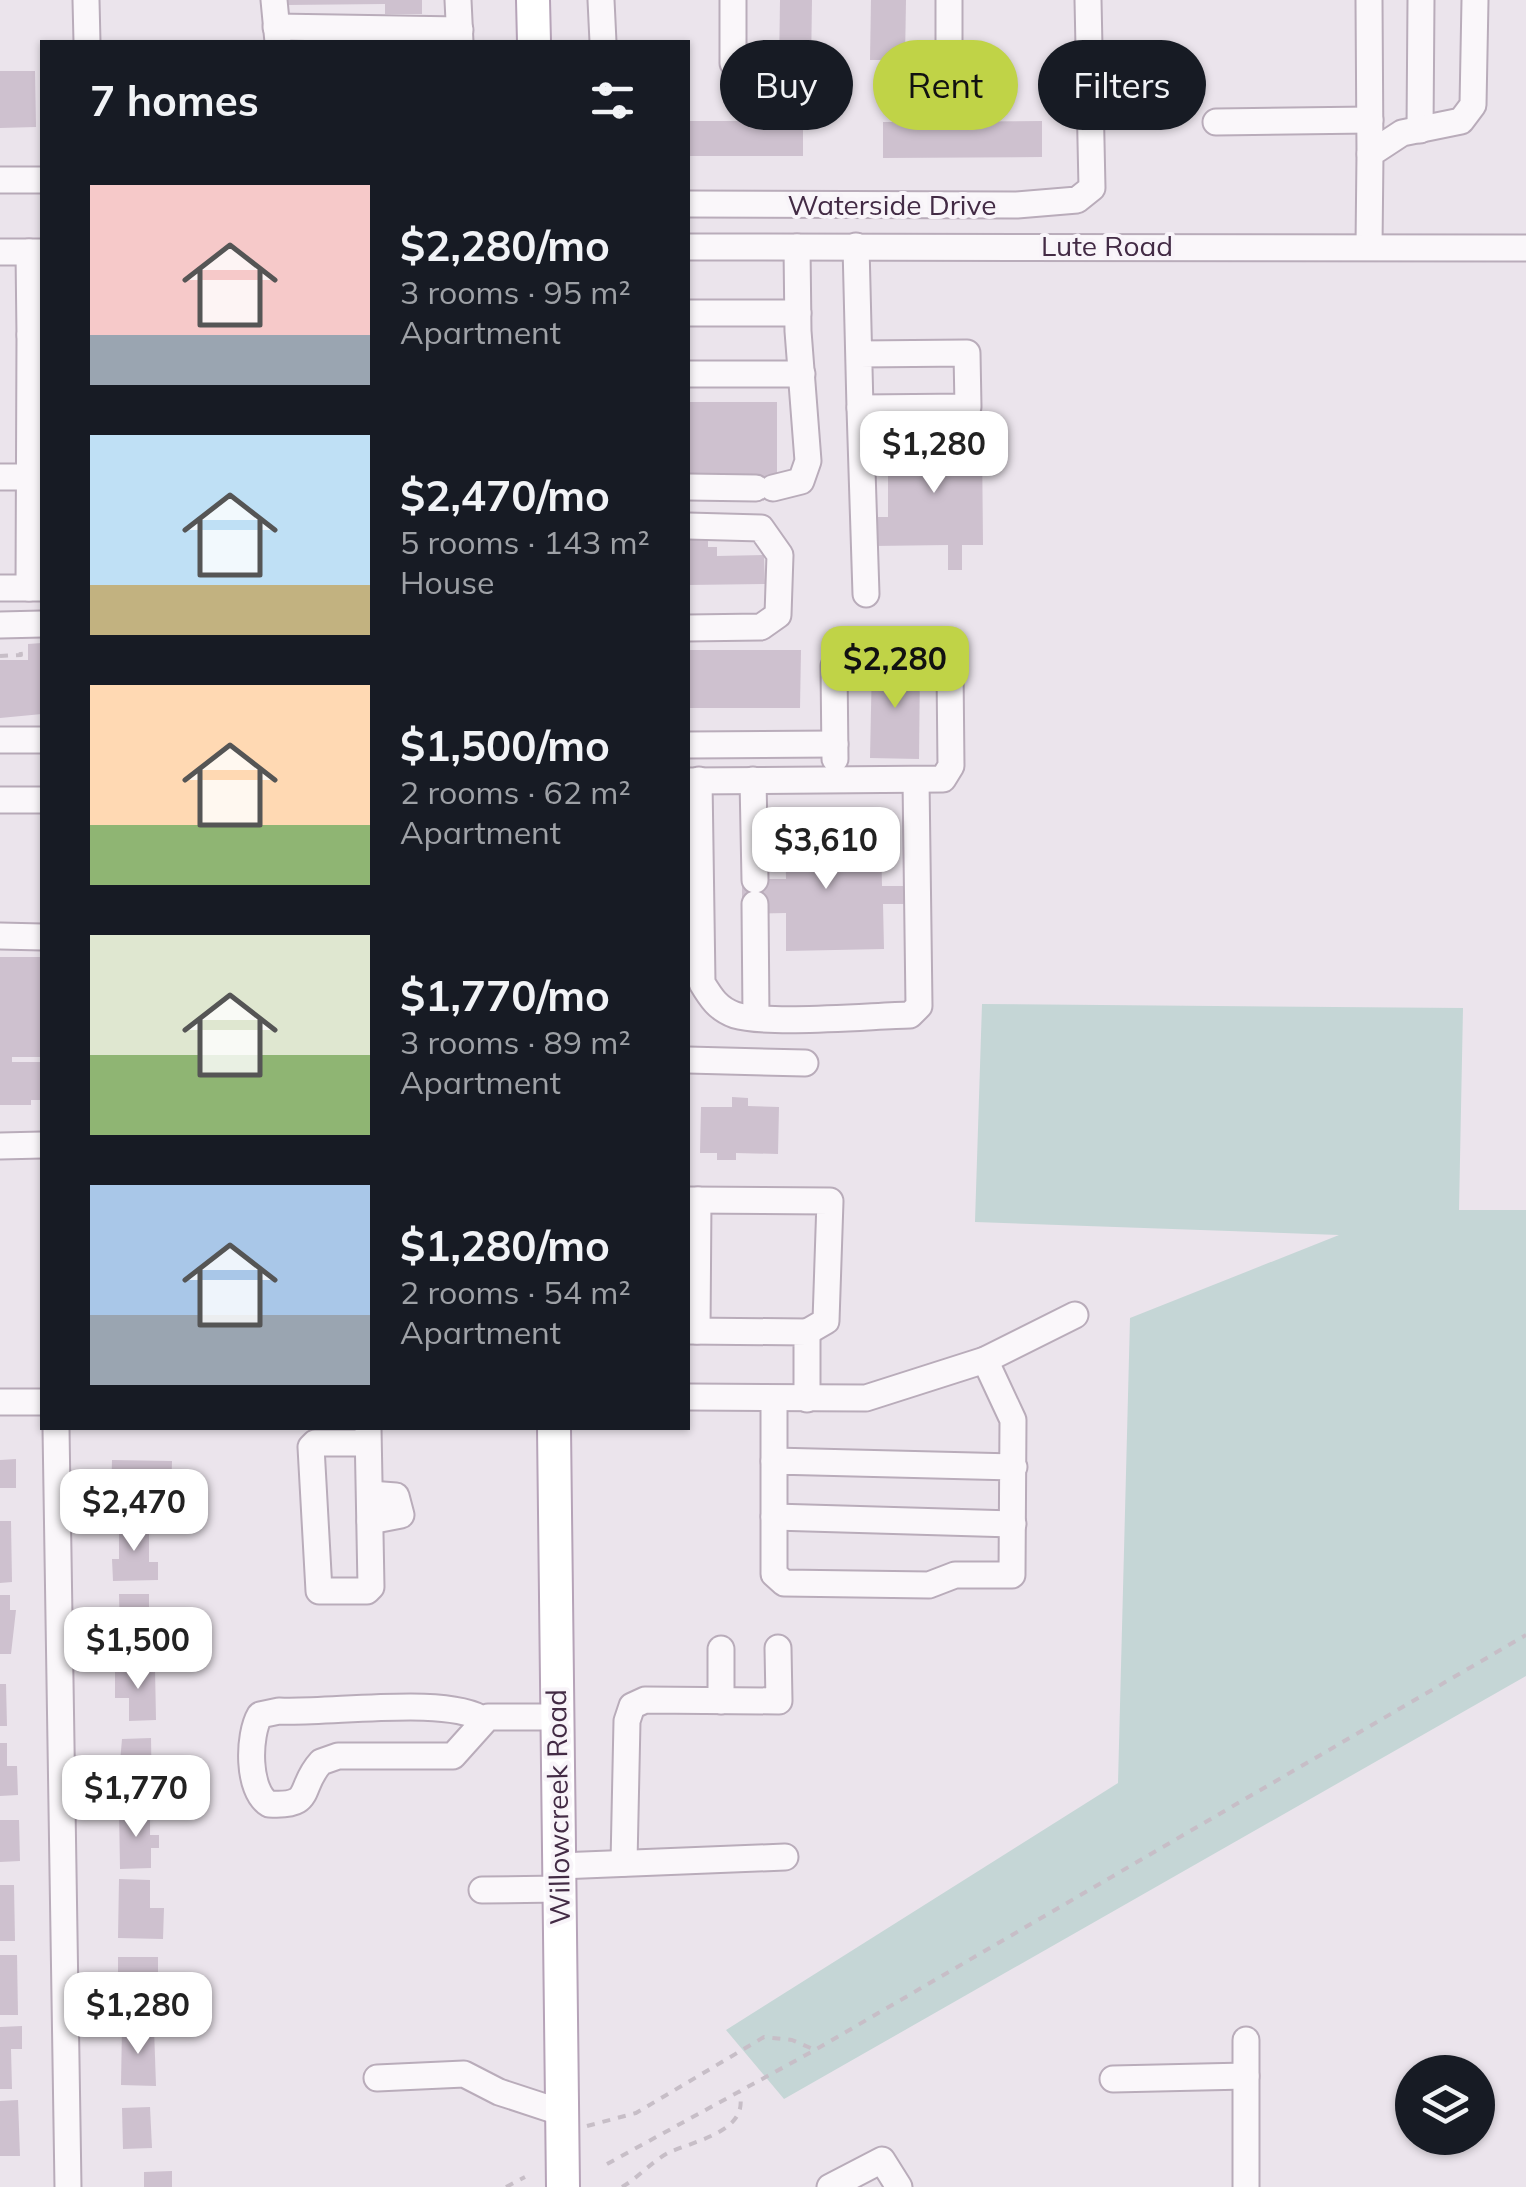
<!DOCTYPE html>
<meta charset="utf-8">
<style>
:root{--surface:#171b24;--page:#20242c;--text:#f1f3f6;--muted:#9ea1a6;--accent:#c0d347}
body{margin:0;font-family:Mulish,sans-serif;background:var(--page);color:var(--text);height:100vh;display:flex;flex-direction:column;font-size:38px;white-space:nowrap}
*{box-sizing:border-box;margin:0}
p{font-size:32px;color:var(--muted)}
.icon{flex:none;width:55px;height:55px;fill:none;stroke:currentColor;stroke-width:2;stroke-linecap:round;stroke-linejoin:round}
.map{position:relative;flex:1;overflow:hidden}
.drawer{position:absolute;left:40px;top:40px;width:650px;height:1390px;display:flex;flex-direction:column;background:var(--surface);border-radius:0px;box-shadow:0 2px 8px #0004}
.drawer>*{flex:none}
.banner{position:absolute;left:720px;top:40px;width:655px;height:90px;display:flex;gap:20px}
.tools{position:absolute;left:1395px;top:2055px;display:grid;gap:20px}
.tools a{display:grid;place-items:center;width:100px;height:100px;border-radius:50%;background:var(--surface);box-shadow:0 2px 8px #0004;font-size:50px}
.price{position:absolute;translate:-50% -85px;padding:0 22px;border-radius:20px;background:#fff;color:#222;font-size:32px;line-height:65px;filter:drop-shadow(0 2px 5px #0008)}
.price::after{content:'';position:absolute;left:50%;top:60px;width:30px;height:22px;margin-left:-15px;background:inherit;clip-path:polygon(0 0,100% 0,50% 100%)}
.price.current{background:var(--accent);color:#111}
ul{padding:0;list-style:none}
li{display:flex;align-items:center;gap:30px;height:250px;padding:0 50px}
li span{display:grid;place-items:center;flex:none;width:280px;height:200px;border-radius:0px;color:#555}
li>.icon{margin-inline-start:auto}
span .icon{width:120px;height:120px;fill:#fffc;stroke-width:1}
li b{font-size:42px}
h2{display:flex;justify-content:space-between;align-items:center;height:120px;padding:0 50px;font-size:42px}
.pill{padding:0 35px;border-radius:45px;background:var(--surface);box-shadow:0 2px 8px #0004;font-size:35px;line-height:90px}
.pill.current{background:var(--accent);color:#111}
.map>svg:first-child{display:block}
.green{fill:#c5d6d6}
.building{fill:#cec1cf}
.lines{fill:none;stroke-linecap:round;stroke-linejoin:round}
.minor-casing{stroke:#b9acba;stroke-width:29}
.major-casing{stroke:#b6a3b8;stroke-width:36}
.path{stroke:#c7bec7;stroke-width:4;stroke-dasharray:8 8;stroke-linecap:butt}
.minor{stroke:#faf7fa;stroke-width:25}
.major{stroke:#fff;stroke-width:32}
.labels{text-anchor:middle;stroke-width:8;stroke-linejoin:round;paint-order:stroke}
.street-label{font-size:28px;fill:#432b45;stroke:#f8f4f9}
</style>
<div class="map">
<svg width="1526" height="2187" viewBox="0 0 1526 2187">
<rect width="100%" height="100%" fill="#ebe4ec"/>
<polygon class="green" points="982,1004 1463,1008 1459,1210 1526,1210 1526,1676 784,2099 726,2030 1118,1783 1130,1318 1339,1235 975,1222"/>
<g class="building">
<polygon points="286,0 422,0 422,14 385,14 385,4 286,5"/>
<polygon points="780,0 812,0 811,68 779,68"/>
<polygon points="871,0 906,0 905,60 870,60"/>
<polygon points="0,71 35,71 36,127 0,128"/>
<rect x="688" y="121" width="115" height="35"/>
<polygon points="1042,121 1042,157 883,158 883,122"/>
<polygon points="688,402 777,402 777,474 770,474 770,492 756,492 756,475 688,475"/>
<polygon points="888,439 982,439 983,545 962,545 962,570 948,570 948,545 873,546 873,517 888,517"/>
<polygon points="688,536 708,536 708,547 717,547 717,556 764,555 765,584 688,585"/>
<polygon points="42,643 42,714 0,718 0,660 28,660 28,644"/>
<polygon points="688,650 801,650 800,708 688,708"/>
<polygon points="872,662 920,663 919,759 870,758"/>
<polygon points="785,816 820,816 820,842 881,841 882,886 907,886 907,904 883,904 884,949 786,951 786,913 742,914 742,879 786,879"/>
<polygon points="0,957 42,957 42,1057 12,1057 12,1062 42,1062 42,1100 31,1100 31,1105 0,1105"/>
<polygon points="732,1097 748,1098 748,1106 779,1107 778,1154 736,1153 736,1160 717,1160 717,1153 700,1153 701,1107 732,1107"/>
<polygon points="16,1459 16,1488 0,1488 0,1460"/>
<polygon points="112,1460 172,1461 171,1498 111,1497"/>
<polygon points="0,1521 11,1521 12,1582 0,1583"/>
<polygon points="119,1521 149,1521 149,1562 158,1562 158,1580 113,1581 112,1559 119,1559"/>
<polygon points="119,1594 149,1594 149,1636 120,1636"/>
<polygon points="0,1595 10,1595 10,1610 16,1610 11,1654 0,1654"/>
<polygon points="193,1629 193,1654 167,1654 167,1630"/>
<polygon points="115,1668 155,1668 156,1720 129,1721 129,1698 115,1698"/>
<polygon points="0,1684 6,1684 7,1726 0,1726"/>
<polygon points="151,1738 152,1797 117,1798 122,1739"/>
<polygon points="0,1743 7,1743 7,1766 17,1766 18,1795 0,1796"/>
<polygon points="150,1810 150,1835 159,1835 159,1848 151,1848 151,1868 120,1869 119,1811"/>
<polygon points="0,1820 19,1820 20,1861 0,1862"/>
<polygon points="119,1879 150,1880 150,1908 164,1908 163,1939 118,1938"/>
<polygon points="0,1885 14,1885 15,1941 0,1941"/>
<polygon points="0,1955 17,1955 18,2015 0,2015"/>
<polygon points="118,1957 158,1957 158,2010 131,2010 131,1987 118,1987"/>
<polygon points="22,2026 22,2049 11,2049 12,2089 0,2089 0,2027"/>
<polygon points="122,2027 154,2028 156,2086 121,2085"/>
<polygon points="18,2100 20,2156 0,2156 0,2101"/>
<polygon points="150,2107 152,2148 123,2149 122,2108"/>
<polygon points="172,2171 172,2187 144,2187 144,2172"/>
</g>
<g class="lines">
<defs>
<g id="minor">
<polyline points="86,0 87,42"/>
<polyline points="274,0 278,42"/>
<polyline points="458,0 460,42"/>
<polyline points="601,0 603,42"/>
<polyline points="733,0 733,63"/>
<polyline points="949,0 949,45"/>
<polyline points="1369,0 1370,154"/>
<polyline points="276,27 460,30"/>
<polyline points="1216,122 1370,120"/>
<polyline points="1420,130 1421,0"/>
<polyline points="0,180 42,180"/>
<polyline points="688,204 1017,205 1077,200 1092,188 1088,0"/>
<polyline points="856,246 860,408 968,407 967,353 859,354"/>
<polyline points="1369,246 1370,154 1402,133 1461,121 1473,105 1475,0"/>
<polyline points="688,247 1526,248"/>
<polyline points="0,252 42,252"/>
<polyline points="29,252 30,335"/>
<polyline points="688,313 798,313"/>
<polyline points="688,374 802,374"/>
<polyline points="860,408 866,594"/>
<polyline points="0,477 29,477"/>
<polyline points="688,487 756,488"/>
<polyline points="773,488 801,481 808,461 798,331 797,247"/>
<polyline points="688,526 761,528 780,555 778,615 761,627 688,628"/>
<polyline points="0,588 42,588"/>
<polyline points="29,588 30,335 42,335"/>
<polyline points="0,625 42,624"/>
<polyline points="834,666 835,759"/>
<polyline points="0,740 42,740"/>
<polyline points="688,745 835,744"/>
<path d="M 699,780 L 702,983 C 711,998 718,1009 735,1015 C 769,1025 869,1016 910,1015 L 919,1006 L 916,780"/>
<polyline points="753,780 755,880"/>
<polyline points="688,781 943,779 951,766 950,669"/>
<polyline points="0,800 42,800"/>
<polyline points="755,904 756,1017"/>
<polyline points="0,936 42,937"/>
<polyline points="688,1060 805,1063"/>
<polyline points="0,1146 42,1145"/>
<polyline points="688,1200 830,1201 826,1321 807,1332"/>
<polyline points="688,1331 807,1332 807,1399"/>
<polyline points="697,1331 698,1200"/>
<polyline points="985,1360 1013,1420 1012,1575 955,1575 929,1585 784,1583 774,1574 774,1461 1014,1467"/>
<polyline points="688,1397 866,1398 985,1360 1075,1315"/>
<polyline points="774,1399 774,1461"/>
<polyline points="0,1402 42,1402"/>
<polyline points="56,1428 68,2187"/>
<polyline points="368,1428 371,1587 367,1591 319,1591 311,1447 315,1443 368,1443"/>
<polyline points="370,1494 396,1496 401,1515 370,1521"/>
<polyline points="774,1517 1013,1524"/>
<polyline points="721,1649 721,1701"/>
<path d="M 484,1720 C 448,1695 328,1714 279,1711 L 260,1715 C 248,1735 247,1791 269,1804 C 315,1807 297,1788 321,1762 L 338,1756 L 453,1756 L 488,1717 L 556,1717"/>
<polyline points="624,1863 627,1721 632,1706 645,1700 779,1701 778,1648"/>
<polyline points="559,1866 785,1857"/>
<polyline points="482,1890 560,1889"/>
<polyline points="1246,2040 1246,2187"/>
<polyline points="377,2078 464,2074 499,2092 563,2113"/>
<polyline points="1113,2079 1246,2076"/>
<polyline points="830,2187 882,2160 899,2187"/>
</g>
<g id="major">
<polyline points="533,0 534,42"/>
<polyline points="554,1428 563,2187"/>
</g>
</defs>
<use href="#minor" class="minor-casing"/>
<use href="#major" class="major-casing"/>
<g class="path">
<polyline points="0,656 21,655 20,648"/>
<polyline points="587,2126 636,2113 764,2037 792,2040 813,2049"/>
<polyline points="607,2164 815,2050 1526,1635"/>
<polyline points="506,2187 525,2177"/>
<path d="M 622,2187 C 638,2178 651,2162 668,2153 C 696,2140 751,2131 739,2092"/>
</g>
<use href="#minor" class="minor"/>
<use href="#major" class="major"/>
</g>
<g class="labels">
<g class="street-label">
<text x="892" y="215">Waterside Drive</text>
<text x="1107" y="256">Lute Road</text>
<text transform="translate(558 1807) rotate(-91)" y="10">Willowcreek Road</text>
</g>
</g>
</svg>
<div class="tools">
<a><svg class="icon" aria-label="layers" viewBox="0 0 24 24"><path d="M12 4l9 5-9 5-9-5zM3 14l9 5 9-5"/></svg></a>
</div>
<b class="price" style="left:934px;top:496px">$1,280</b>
<b class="price current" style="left:895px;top:711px">$2,280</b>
<b class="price" style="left:826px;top:892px">$3,610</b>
<b class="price" style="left:134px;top:1554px">$2,470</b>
<b class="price" style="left:138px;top:1692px">$1,500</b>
<b class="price" style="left:136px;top:1840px">$1,770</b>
<b class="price" style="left:138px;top:2057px">$1,280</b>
<div class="banner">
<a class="pill">Buy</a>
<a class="pill current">Rent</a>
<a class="pill">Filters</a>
</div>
<section class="drawer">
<h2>7 homes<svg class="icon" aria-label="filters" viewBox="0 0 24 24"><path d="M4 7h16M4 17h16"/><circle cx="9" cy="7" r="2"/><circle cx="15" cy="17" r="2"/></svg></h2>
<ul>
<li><span style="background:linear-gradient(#f6c9c9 75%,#9aa5b1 0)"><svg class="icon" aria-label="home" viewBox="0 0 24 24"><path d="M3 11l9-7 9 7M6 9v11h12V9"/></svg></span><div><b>$2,280/mo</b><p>3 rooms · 95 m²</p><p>Apartment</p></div></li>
<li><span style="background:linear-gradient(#bfe0f5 75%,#c2b280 0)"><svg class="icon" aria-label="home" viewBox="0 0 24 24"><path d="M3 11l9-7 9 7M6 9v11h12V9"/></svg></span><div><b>$2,470/mo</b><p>5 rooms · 143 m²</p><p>House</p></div></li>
<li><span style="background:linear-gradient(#ffd9b3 70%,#8fb573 0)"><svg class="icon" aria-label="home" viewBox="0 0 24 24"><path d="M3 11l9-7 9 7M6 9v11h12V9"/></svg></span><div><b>$1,500/mo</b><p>2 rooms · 62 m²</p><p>Apartment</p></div></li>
<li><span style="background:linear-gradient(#dfe7d0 60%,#8fb573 0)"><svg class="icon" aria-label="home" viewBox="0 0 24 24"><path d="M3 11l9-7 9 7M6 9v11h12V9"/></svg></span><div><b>$1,770/mo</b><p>3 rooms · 89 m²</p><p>Apartment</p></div></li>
<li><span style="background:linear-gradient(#a9c7e8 65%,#9aa5b1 0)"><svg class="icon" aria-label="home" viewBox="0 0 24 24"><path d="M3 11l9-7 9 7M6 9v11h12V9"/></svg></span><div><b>$1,280/mo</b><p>2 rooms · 54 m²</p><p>Apartment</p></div></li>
</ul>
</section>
</div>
